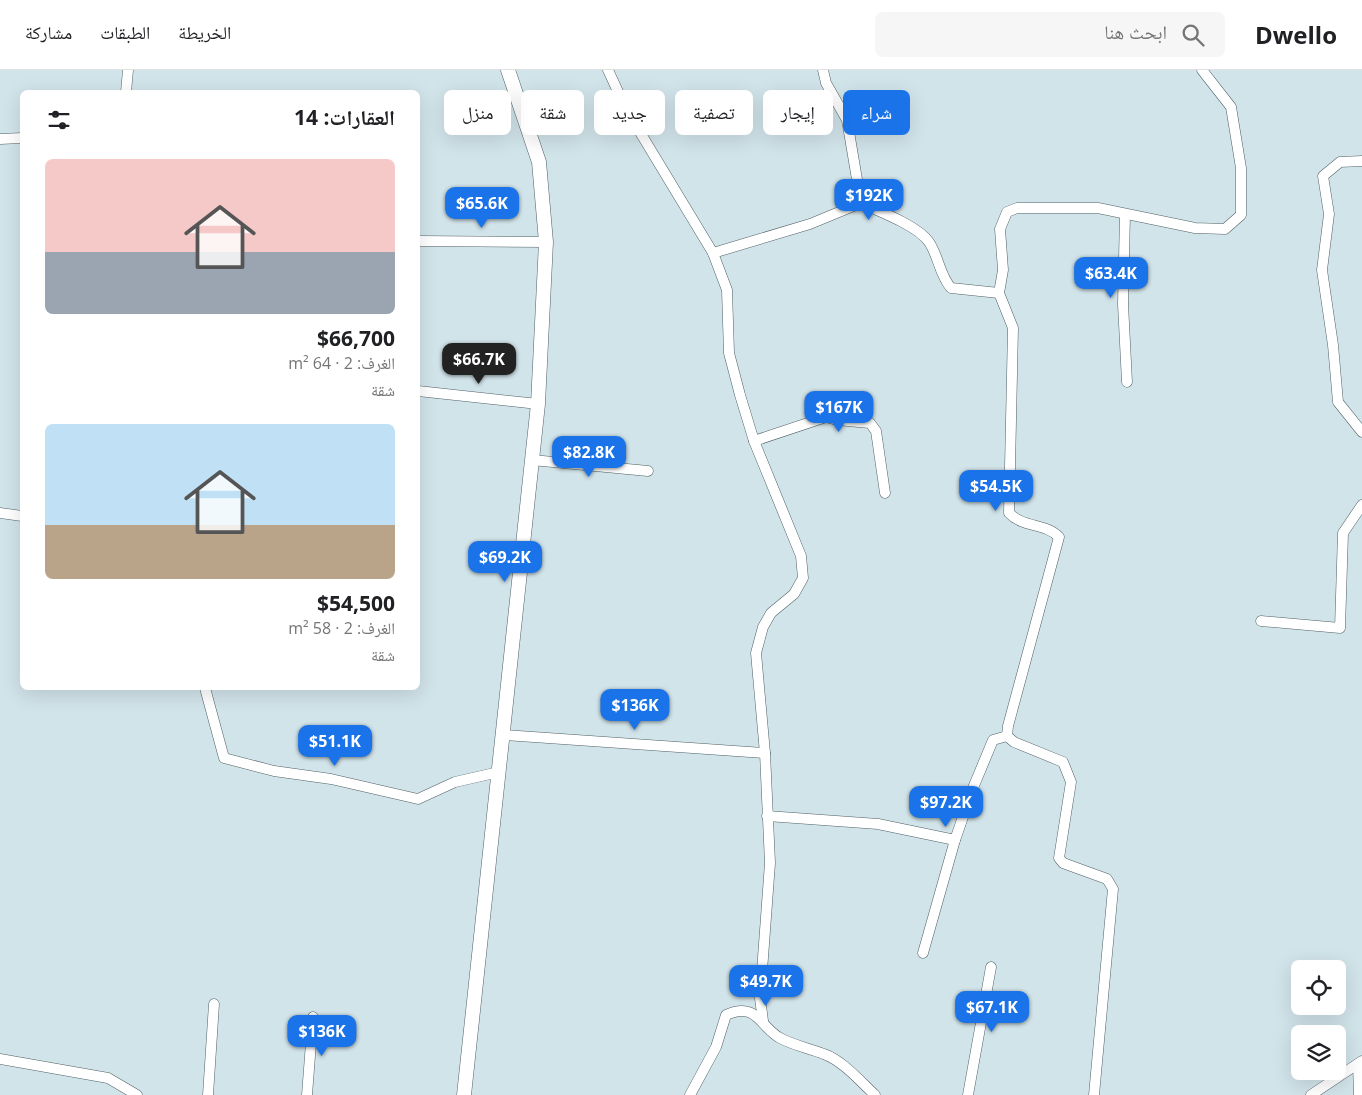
<!DOCTYPE html>
<html lang="ar">
<meta charset="utf-8">
<style>
:root{--surface:#fff;--page:#f6f6f6;--text:#202124;--muted:#757577;--line:#e0e0e0;--accent:#1a73e8}
body{margin:0;font-family:"Open Sans","Noto Naskh Arabic",sans-serif;background:var(--page);color:var(--text);direction:rtl;height:100vh;display:flex;flex-direction:column;font-size:19px;white-space:nowrap}
*{box-sizing:border-box;margin:0}
p{font-size:16px;color:var(--muted)}
.icon{flex:none;width:28px;height:28px;fill:none;stroke:currentColor;stroke-width:2;stroke-linecap:round;stroke-linejoin:round}
.map{position:relative;flex:1;overflow:hidden;direction:ltr}
.panel{position:absolute;left:20px;top:20px;width:400px;height:600px;display:flex;flex-direction:column;background:var(--surface);border-radius:8px;box-shadow:0 5px 20px #0002;direction:rtl}
.panel>*{flex:none}
.top-card{position:absolute;left:435px;top:20px;width:475px;height:45px;direction:rtl;display:flex;gap:10px}
.controls{position:absolute;left:1291px;top:890px;display:grid;gap:10px}
.controls a{display:grid;place-items:center;width:55px;height:55px;border-radius:8px;background:var(--surface);box-shadow:0 5px 20px #0002;font-size:25px}
.price{position:absolute;translate:-50% -42px;padding:0 11px;border-radius:10px;background:var(--accent);color:#fff;font-size:16px;line-height:32px;filter:drop-shadow(0 1px 2px #0008)}
.price::after{content:'';position:absolute;left:50%;top:30px;width:15px;height:11px;margin-left:-8px;background:inherit;clip-path:polygon(0 0,100% 0,50% 100%)}
.price.on{background:#222;color:#fff}
ul{padding:0;list-style:none}
li{display:grid;align-content:center;gap:10px;height:265px;padding:0 25px}
li span{display:grid;place-items:center;height:155px;border-radius:8px;color:#555}
li>.icon{margin-inline-start:auto}
span .icon{width:90px;height:90px;fill:#fffc;stroke-width:1}
li b{font-size:21px}
h2{display:flex;justify-content:space-between;align-items:center;height:60px;padding:0 25px;font-size:21px}
.chip{padding:0 18px;border-radius:8px;background:var(--surface);box-shadow:0 5px 20px #0002;font-size:18px;line-height:45px}
.chip.on{background:var(--accent);color:#fff}
header{display:flex;align-items:center;gap:30px;box-sizing:border-box;height:70px;padding:0 25px;background:var(--surface);border-bottom:1px solid var(--line)}
header strong{font-size:24px}
nav{display:flex;gap:28px;margin-inline-start:auto;font-size:18px}
.search{width:350px;height:45px;background:var(--page);display:flex;align-items:center;gap:12px;box-sizing:border-box;padding:0 18px;border-radius:8px;color:var(--muted);font-size:19px}
.map>svg:first-child{display:block}
.lines{fill:none;stroke-linecap:round;stroke-linejoin:round}
.street-casing{stroke:#506065;stroke-width:11}
.secondary-casing{stroke:#506065;stroke-width:15}
.street{stroke:#fff;stroke-width:10}
.secondary{stroke:#fff;stroke-width:14}
</style>
<header>
<strong>Dwello</strong>
<div class="search"><svg class="icon" aria-label="search" viewBox="0 0 24 24"><circle cx="10" cy="10" r="6"/><path d="M15 15l6 6"/></svg>ابحث هنا</div>
<nav><a>الخريطة</a><a>الطبقات</a><a>مشاركة</a></nav>
</header>
<div class="map">
<svg width="1362" height="1025" viewBox="0 0 1362 1025">
<rect width="100%" height="100%" fill="#d1e4ea"/>
<g class="lines">
<defs>
<g id="street">
<polyline points="608,0 626,39 713,183 727,220 729,283 740,325 754,371 801,486 803,508 794,524 771,543 763,557 756,583 765,683 770,793 760,928 763,951"/>
<path d="M 823,0 L 826,13 L 847,50 L 861,133 C 879,141 918,156 929,172 C 939,187 939,204 951,218 L 999,223"/>
<polyline points="126,22 128,0"/>
<polyline points="0,69 22,68"/>
<polyline points="1362,91 1340,92 1323,106 1329,144 1322,200 1333,275 1338,332 1362,362"/>
<polyline points="1125,144 1123,234 1127,312"/>
<polyline points="418,171 546,172"/>
<polyline points="713,183 810,154 861,133"/>
<polyline points="418,321 538,334"/>
<polyline points="754,371 826,347 837,350 870,353 876,361 885,423"/>
<polyline points="532,390 648,401"/>
<polyline points="0,443 22,446"/>
<polyline points="1261,551 1340,558 1343,463 1362,435"/>
<polyline points="205,618 224,688 274,701 331,709 418,729 455,712 499,702"/>
<polyline points="503,665 765,683"/>
<polyline points="767,746 878,754 955,770"/>
<polyline points="923,883 955,770 973,718 993,670 1007,666"/>
<polyline points="0,989 108,1008 137,1025"/>
<polyline points="1358,994 1359,1025"/>
<polyline points="208,1025 214,934"/>
<polyline points="307,1025 313,947"/>
<path d="M 690,1025 L 716,977 L 726,945 C 757,931 760,957 780,968 C 795,976 809,978 824,984 C 843,991 860,1011 875,1025"/>
<polyline points="968,1025 991,897"/>
<path d="M 1094,1025 L 1113,819 L 1107,809 L 1063,793 L 1059,788 L 1071,712 L 1063,692 L 1014,672 L 1007,666 L 1008,656 L 1059,467 C 1046,453 1023,458 1009,443 L 1013,258 L 999,223 L 1003,200 L 1000,159 L 1007,142 L 1017,138 L 1098,138 L 1195,158 L 1225,159 L 1241,145 L 1241,98 L 1231,37 L 1202,0"/>
<polyline points="1311,1025 1362,991"/>
</g>
<polyline id="secondary" points="464,1025 538,334 546,172 539,92 508,0"/>
</defs>
<use href="#street" class="street-casing"/>
<use href="#secondary" class="secondary-casing"/>
<use href="#street" class="street"/>
<use href="#secondary" class="secondary"/>
</g>
</svg>
<div class="controls">
<a><svg class="icon" aria-label="locate" viewBox="0 0 24 24"><circle cx="12" cy="12" r="6"/><path d="M12 2v4M12 18v4M2 12h4M18 12h4"/></svg></a>
<a><svg class="icon" aria-label="layers" viewBox="0 0 24 24"><path d="M12 4l9 5-9 5-9-5zM3 14l9 5 9-5"/></svg></a>
</div>
<b class="price" style="left:869px;top:151px">$192K</b>
<b class="price" style="left:482px;top:159px">$65.6K</b>
<b class="price" style="left:1111px;top:229px">$63.4K</b>
<b class="price on" style="left:479px;top:315px">$66.7K</b>
<b class="price" style="left:839px;top:363px">$167K</b>
<b class="price" style="left:589px;top:408px">$82.8K</b>
<b class="price" style="left:996px;top:442px">$54.5K</b>
<b class="price" style="left:505px;top:513px">$69.2K</b>
<b class="price" style="left:635px;top:661px">$136K</b>
<b class="price" style="left:335px;top:697px">$51.1K</b>
<b class="price" style="left:946px;top:758px">$97.2K</b>
<b class="price" style="left:766px;top:937px">$49.7K</b>
<b class="price" style="left:992px;top:963px">$67.1K</b>
<b class="price" style="left:322px;top:987px">$136K</b>
<div class="top-card">
<a class="chip on">شراء</a>
<a class="chip">إيجار</a>
<a class="chip">تصفية</a>
<a class="chip">جديد</a>
<a class="chip">شقة</a>
<a class="chip">منزل</a>
</div>
<section class="panel">
<h2>العقارات: 14<svg class="icon" aria-label="filters" viewBox="0 0 24 24"><path d="M4 7h16M4 17h16"/><circle cx="9" cy="7" r="2"/><circle cx="15" cy="17" r="2"/></svg></h2>
<ul>
<li><span style="background:linear-gradient(#f6c9c9 60%,#9aa5b1 0)"><svg class="icon" aria-label="home" viewBox="0 0 24 24"><path d="M3 11l9-7 9 7M6 9v11h12V9"/></svg></span><div><b>$66,700</b><p>الغرف: 2 · 64 m²</p><p>شقة</p></div></li>
<li><span style="background:linear-gradient(#bfe0f5 65%,#b9a48a 0)"><svg class="icon" aria-label="home" viewBox="0 0 24 24"><path d="M3 11l9-7 9 7M6 9v11h12V9"/></svg></span><div><b>$54,500</b><p>الغرف: 2 · 58 m²</p><p>شقة</p></div></li>
</ul>
</section>
</div>
